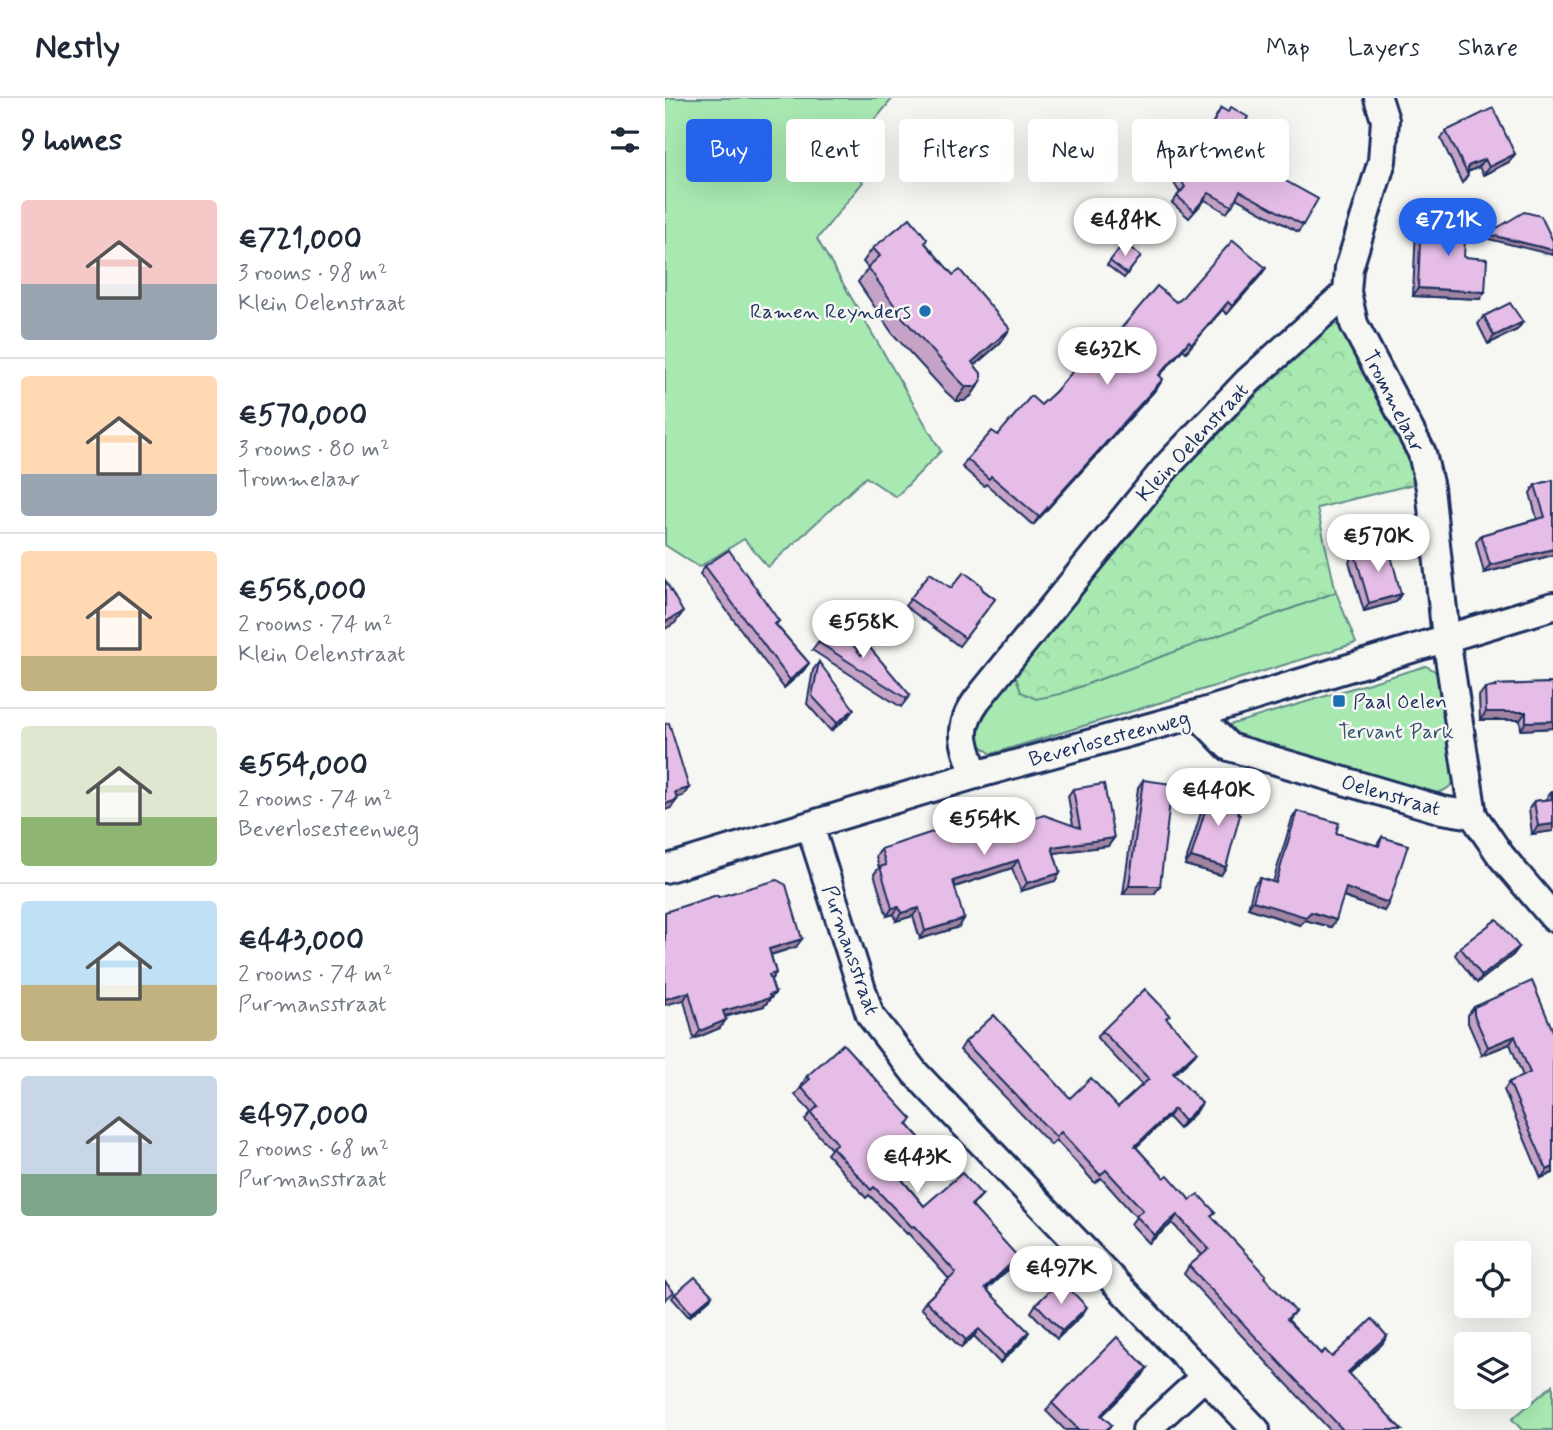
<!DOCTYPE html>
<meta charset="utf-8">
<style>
:root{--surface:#fff;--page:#f2f2f3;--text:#1f2937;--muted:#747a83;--line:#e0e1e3;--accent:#2563eb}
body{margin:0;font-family:Mynerve,sans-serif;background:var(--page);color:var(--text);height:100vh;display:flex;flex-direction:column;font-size:26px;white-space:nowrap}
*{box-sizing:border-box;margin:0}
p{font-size:23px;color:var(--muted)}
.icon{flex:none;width:38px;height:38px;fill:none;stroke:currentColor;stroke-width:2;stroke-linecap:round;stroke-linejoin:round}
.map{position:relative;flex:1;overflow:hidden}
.side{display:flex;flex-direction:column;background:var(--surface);width:665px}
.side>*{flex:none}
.guide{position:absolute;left:21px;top:21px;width:665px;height:63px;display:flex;gap:14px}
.tools{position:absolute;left:789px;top:1143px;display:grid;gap:14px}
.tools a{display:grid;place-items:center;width:77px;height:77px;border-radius:7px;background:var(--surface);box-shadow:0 7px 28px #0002;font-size:35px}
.price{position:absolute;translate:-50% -60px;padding:0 16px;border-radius:24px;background:#fff;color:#222;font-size:23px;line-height:46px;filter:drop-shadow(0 2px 4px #0008)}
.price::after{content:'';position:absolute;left:50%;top:42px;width:21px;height:16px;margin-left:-10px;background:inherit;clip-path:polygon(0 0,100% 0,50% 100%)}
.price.current{background:var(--accent);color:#fff}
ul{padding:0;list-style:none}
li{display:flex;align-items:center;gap:21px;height:175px;padding:0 21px}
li+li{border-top:2px solid var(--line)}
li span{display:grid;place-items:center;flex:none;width:196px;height:140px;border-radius:7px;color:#555}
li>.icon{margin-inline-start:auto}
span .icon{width:84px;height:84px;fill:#fffc;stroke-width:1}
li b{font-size:30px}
h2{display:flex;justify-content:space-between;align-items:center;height:84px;padding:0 21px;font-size:30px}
.chip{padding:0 24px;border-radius:7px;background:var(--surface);box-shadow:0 7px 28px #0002;font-size:24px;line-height:63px}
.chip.current{background:var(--accent);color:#fff}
header{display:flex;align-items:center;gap:42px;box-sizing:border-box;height:98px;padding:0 35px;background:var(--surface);border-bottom:2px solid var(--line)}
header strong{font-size:33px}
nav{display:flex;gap:38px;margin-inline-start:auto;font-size:24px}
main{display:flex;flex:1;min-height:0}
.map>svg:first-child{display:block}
.green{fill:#a8e9b2;stroke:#628c88;stroke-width:2}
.forest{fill:url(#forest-crowns);stroke:#628c88;stroke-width:2}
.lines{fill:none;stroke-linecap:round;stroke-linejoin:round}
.minor-casing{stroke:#1b2f5e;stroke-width:32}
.minor{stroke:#f6f6f2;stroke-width:26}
.wall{fill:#c5a3c6;stroke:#1b2f5e;stroke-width:2}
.shaded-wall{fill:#a084a1;stroke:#1b2f5e;stroke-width:2}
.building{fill:#e5bde6;stroke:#1b2f5e;stroke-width:2}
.poi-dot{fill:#1f6fb2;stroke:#f6f6f2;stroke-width:2.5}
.labels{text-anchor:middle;stroke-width:5;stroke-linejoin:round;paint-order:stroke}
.poi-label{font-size:21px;fill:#1b2f5e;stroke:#f6f6f2;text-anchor:end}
.street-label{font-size:21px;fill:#1b2f5e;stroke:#f6f6f2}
.park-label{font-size:21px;fill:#37546f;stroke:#f6f6f2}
</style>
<header>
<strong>Nestly</strong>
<nav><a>Map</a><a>Layers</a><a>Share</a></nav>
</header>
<main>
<section class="side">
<h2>9 homes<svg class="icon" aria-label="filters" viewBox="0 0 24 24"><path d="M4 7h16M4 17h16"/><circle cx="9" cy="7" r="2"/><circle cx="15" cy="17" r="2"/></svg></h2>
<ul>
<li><span style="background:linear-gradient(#f6c9c9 60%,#9aa5b1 0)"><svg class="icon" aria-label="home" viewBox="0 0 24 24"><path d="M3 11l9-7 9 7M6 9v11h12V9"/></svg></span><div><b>€721,000</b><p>3 rooms · 98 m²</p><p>Klein Oelenstraat</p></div></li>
<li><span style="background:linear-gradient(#ffd9b3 70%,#9aa5b1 0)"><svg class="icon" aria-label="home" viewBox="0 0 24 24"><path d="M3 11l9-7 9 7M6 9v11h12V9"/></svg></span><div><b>€570,000</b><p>3 rooms · 80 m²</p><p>Trommelaar</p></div></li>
<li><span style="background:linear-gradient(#ffd9b3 75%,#c2b280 0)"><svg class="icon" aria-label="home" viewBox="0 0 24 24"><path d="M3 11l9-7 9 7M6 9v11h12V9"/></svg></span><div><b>€558,000</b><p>2 rooms · 74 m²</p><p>Klein Oelenstraat</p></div></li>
<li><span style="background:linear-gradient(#dfe7d0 65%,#8fb573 0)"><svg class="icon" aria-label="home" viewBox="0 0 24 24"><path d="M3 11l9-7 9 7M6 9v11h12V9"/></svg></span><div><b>€554,000</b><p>2 rooms · 74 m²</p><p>Beverlosesteenweg</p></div></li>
<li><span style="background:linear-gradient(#bfe0f5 60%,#c2b280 0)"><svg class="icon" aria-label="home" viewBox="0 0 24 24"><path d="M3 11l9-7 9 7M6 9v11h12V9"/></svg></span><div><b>€443,000</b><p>2 rooms · 74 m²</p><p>Purmansstraat</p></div></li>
<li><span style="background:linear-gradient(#c9d6e8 70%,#7fa58c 0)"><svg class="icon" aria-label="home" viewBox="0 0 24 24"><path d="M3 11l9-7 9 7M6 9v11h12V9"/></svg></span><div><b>€497,000</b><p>2 rooms · 68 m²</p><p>Purmansstraat</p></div></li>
</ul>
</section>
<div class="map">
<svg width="888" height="1332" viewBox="0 0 888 1332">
<defs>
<pattern id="forest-crowns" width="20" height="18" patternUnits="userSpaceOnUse" patternTransform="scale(1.75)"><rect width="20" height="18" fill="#a8e9b2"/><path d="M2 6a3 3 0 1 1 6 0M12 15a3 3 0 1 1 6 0" fill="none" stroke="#90c89c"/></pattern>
</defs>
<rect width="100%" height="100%" fill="#f6f6f2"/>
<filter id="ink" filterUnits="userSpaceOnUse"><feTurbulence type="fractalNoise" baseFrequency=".0143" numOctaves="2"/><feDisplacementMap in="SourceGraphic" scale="14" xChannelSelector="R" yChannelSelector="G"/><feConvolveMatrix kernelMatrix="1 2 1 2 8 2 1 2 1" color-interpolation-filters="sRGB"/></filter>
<g filter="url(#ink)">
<g class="green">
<polygon points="0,0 228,0 179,59 198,84 152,141 276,353 231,399 201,379 103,469 79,441 34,469 0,447"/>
<path d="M 671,494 L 691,545 L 326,656 C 323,653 316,649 314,645 C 298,620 334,591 349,574 L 395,596 Z"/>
<path d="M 761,568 L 770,573 L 775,581 L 793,679 C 784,692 777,695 761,696 L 566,639 L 563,634 L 564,627 Z"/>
<polygon points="888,1287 888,1332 857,1332 847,1321"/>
</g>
<polygon class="forest" points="670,225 676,230 744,355 753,385 652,410 671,494 395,596 371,601 356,594 349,574 465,427 661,226"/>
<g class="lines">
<defs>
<g id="minor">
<polyline points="713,0 720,22 717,63 684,170 682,194 689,226 757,355 765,390 781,540 808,717 836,758 888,819"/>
<polyline points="532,616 564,649 777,712 808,717"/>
<path d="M 310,677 C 299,646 291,631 312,602 L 502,368 L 582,284 L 682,194"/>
<polyline points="145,728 205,917 250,975 591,1332"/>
<polyline points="0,771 310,677 532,616 888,508"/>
<polyline points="481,1332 539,1279"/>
</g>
</defs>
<use href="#minor" class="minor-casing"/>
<use href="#minor" class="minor"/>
</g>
<g class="wall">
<polygon points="556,10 565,52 638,127 633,134 571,100 562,115 540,102 524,120 507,105 515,95 506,80 511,73 528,64 526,63"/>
<polygon points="781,33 850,56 844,64 818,77 814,69 803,74 803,77 797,85 776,41"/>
<polygon points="756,120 799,159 815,201 748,198 751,128"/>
<polygon points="260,145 288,177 345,231 335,245 310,267 316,283 306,298 299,303 291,303 279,292 227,235 193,184 203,170 198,164 208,150"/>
<polygon points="459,145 476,158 459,180 442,167"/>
<polygon points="595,178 562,216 557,212 521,254 518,251 494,278 493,289 368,427 321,386 319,388 297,369 302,361 333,337 376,307 390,294 417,266 449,239 511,204"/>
<polygon points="819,218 858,224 852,232 823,246 813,226"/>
<polygon points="888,382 888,457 819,475 811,444 816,437 872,421 865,395 870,387"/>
<polygon points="690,456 736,496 731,504 699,513 684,464"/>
<polygon points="40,468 114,523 111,527 144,565 138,573 119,590 35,476"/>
<polygon points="265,475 286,490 318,492 330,501 294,548 240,508"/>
<polygon points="153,544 245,597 236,609 147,552"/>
<polygon points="154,564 183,619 166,633 142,606 148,572"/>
<polygon points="888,585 888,630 856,632 855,622 815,622 814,598 820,590 828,590 831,587"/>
<polygon points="478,682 495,788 489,796 458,796 473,690"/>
<polygon points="547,690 573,716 561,769 556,777 520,767 541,698"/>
<polygon points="408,691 449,740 443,748 389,755 395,775 390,783 356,793 347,770 290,789 294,829 255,841 248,818 231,823 229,816 222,818 209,776 214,770 211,759 216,751 290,729 297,730 316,741 355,728 358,724 408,727 403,698"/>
<polygon points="886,694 888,694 888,733 867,736 864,711 869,703 880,702"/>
<polygon points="632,713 671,735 711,748 717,739 719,813 678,799 666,829 640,822 635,827 583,810 589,787 595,780 608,784 627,721"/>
<polygon points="53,799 131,849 106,857 111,875 106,882 110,895 99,908 60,919 55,930 29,941 19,902"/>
<polygon points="795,849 854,849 848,857 812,885 790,857"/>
<polygon points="809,909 888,933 888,1075 876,1080 839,992 844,984 858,978 845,946 817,957 803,925 803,917"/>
<polygon points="502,921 532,953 526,961 509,976 532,1013 514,1031 503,1019 471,1049 499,1080 525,1102 550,1114 546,1118 599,1180 630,1213 623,1222 656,1256 667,1259 722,1238 717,1246 684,1276 737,1332 665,1332 519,1176 524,1168 537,1157 507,1125 484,1145 466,1126 471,1119 436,1080 430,1085 391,1042 386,1047 295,952 300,944 405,1000 453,1009 477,987 432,940 437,933"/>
<polygon points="142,978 247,1021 243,1027 259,1045 254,1052 230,1073 259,1108 317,1097 307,1108 348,1167 322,1191 359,1242 335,1265 309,1238 296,1250 256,1210 261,1203 284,1181 243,1135 242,1136 204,1097 201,1100 162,1056 166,1051 140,1022 146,1014 130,997 138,987 137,986"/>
<polygon points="10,1196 47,1197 45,1201 24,1219 7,1200"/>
<polygon points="371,1206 417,1217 392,1241 366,1214"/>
<polygon points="482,1270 477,1278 437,1318 443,1332 400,1332 381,1313 387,1305"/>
</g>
<g class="shaded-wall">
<polygon points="850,56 844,64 818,77 824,69"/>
<polygon points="820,61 814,69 802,74 803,68"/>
<polygon points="822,136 888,152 888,157 820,140"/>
<polygon points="601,170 595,178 562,216 567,208"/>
<polygon points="753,190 820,194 815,201 748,198"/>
<polygon points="563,204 557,212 521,254 527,246"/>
<polygon points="858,224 852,232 823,246 829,238"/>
<polygon points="345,231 335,245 297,278 307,264"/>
<polygon points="524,243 518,251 488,285 494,277"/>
<polygon points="498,281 493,289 368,427 374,419"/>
<polygon points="316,283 306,298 299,303 291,303 301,289"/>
<polygon points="888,451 888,457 819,475 825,467"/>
<polygon points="736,496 731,504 699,513 704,505"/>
<polygon points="18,514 10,525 0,531 0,524"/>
<polygon points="144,565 138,573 119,590 125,582"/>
<polygon points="189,611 183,619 166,633 172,625"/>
<polygon points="821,614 861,614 855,622 815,622"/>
<polygon points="888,623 888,630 856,632 861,624"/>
<polygon points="24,690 18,698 4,702 10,694"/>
<polygon points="12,702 6,710 0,712 0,706"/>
<polygon points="888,726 888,733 867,736 873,728"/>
<polygon points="449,740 443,748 382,756 387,749"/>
<polygon points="526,759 561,769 556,777 520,767"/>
<polygon points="353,762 347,770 283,791 288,783"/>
<polygon points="395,775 390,783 356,793 362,785"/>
<polygon points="464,788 495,788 489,796 458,796"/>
<polygon points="681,790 724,805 719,813 676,798"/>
<polygon points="588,803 646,814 671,822 666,829 640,822 635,827 583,810"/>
<polygon points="234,809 229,816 222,818 227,810"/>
<polygon points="254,810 248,818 231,823 236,815"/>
<polygon points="299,821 294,829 255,841 260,833"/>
<polygon points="137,841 131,849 98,859 104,851"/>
<polygon points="854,849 848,857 812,885 817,878"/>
<polygon points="24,894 19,902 0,907 0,901"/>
<polygon points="110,895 99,908 52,920 58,913"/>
<polygon points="61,922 55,930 29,941 35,933"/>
<polygon points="850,938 845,946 817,957 823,949"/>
<polygon points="532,953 526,961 502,983 508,975"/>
<polygon points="537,1005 532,1013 514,1031 519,1023"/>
<polygon points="509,1011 503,1019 465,1055 470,1048"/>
<polygon points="259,1045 254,1052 224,1079 229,1072"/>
<polygon points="888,1069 888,1075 876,1080 882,1072"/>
<polygon points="512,1117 507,1125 484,1145 490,1137"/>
<polygon points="353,1159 348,1167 315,1197 320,1190"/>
<polygon points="47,1197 45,1201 24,1219 26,1215"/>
<polygon points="422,1209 417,1217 392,1241 397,1233"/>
<polygon points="314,1231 309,1238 296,1250 301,1242"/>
<polygon points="364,1234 359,1242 335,1265 340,1258"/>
<polygon points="722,1238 717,1246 677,1282 683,1274"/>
<polygon points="482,1270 477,1278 430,1324 436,1317"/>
</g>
<g class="building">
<polygon points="566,9 583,19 565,52 653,101 638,127 575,93 567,108 544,95 529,113 512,98 520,89 511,73 536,59 531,56 556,10 563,14"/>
<polygon points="828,10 850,56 824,69 820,61 803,68 803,77 781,33"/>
<polygon points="859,114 876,118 888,143 888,152 822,136"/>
<polygon points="245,120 262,141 260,145 288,177 295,172 345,231 307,264 316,275 316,283 310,289 301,289 290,278 238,220 203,169 215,158 208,150"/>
<polygon points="756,120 801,122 799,159 822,161 820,194 753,190"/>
<polygon points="568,142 601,170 567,208 563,204 527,246 524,243 494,277 498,281 374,419 326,378 324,381 302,361 327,333 333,337 366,298 376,307 390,294 415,265 417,266 446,236 449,239 492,188 511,204 515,202"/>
<polygon points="459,145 476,158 462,176 445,163"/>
<polygon points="845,205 858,224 829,238 819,218"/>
<polygon points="888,382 888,451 825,467 816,437 880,419 870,387"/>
<polygon points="723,446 736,496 704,505 690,456"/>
<polygon points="64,452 114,523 110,526 144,565 125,582 40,468"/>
<polygon points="299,474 315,486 318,492 330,501 300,540 245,501 265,475 286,490"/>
<polygon points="0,482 18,514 0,524"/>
<polygon points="174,529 196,557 205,550 245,597 242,601 153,544"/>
<polygon points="154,564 189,611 172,625 147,598"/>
<polygon points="888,585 888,623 861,624 861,614 821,614 820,590 831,589 831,587"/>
<polygon points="4,625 24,690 10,694 12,702 0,706 0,626"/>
<polygon points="478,682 507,686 495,788 464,788"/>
<polygon points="439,686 449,740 387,749 395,775 362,785 353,762 288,783 299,821 260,833 254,810 236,815 234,809 227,810 215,769 221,767 216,751 289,727 290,729 296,727 297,730 311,725 316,741 359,727 358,724 379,717 415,730 408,691"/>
<polygon points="547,690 577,699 573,716 575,717 561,769 526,759"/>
<polygon points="886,694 888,694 888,726 873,728 869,703 887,701"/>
<polygon points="632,713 674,725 671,735 714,748 717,739 743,747 724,805 681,790 671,822 646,814 641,819 588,803 595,780 611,785"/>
<polygon points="112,782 121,787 137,841 104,851 111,875 104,877 110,895 104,897 105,900 58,913 61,922 35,933 24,894 0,901 0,814 52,797 53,799"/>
<polygon points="832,821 854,849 817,878 795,849"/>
<polygon points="867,883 888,933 888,1069 882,1072 844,984 865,975 850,938 823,949 809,917 809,909"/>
<polygon points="480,891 505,917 501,920 532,953 508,975 537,1005 519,1023 509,1011 470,1048 499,1080 503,1077 525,1102 533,1096 550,1114 546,1118 601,1177 599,1179 630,1213 622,1221 656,1256 660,1252 667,1259 707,1221 722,1238 683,1274 737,1332 678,1332 524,1168 544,1151 512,1117 490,1137 471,1118 478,1112 441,1072 435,1077 396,1034 391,1039 300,944 329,917 405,1000 426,980 453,1009 484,981 437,933"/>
<polygon points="178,946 247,1021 242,1026 259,1045 229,1072 259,1108 297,1075 317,1097 306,1107 353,1159 320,1190 364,1234 340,1258 314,1231 301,1242 261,1203 291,1175 249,1128 247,1129 209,1089 206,1092 167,1049 172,1045 146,1015 153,1008 136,989 145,981 142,978"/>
<polygon points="30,1179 47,1197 26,1215 10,1196"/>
<polygon points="396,1182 422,1209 397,1233 371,1206"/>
<polygon points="0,1184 9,1194 0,1202"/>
<polygon points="452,1239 482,1270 436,1317 447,1327 441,1332 414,1332 387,1305"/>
</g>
</g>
<g class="poi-dot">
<circle cx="260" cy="213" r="7"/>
<rect x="667" y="596" width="14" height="14" rx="3.5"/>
</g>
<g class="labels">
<g class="poi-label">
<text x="246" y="220">Ramen Reynders</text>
<text x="688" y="610" text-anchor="start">Paal Oelen</text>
</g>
<g class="street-label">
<text transform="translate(729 303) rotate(63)" y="7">Trommelaar</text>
<text transform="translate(527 344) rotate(-47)" y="7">Klein Oelenstraat</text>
<text transform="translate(444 640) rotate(-15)" y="7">Beverlosesteenweg</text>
<text transform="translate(726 697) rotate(16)" y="7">Oelenstraat</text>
<text transform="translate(186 852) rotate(71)" y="7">Purmansstraat</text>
</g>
<g class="park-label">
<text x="731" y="640">Tervant Park</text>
</g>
</g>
</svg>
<div class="tools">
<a><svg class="icon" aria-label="locate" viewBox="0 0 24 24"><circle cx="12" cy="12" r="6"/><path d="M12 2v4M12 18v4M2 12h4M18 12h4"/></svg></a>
<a><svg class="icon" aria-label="layers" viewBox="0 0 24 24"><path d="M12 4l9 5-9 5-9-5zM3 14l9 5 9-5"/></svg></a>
</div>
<b class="price" style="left:460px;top:160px">€484K</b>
<b class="price current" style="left:783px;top:160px">€721K</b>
<b class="price" style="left:442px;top:289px">€632K</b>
<b class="price" style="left:713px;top:476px">€570K</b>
<b class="price" style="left:198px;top:562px">€558K</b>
<b class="price" style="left:553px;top:730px">€440K</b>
<b class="price" style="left:319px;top:759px">€554K</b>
<b class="price" style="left:252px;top:1097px">€443K</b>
<b class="price" style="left:396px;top:1208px">€497K</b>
<div class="guide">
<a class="chip current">Buy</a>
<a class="chip">Rent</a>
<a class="chip">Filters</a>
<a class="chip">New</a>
<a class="chip">Apartment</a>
</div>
</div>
</main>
